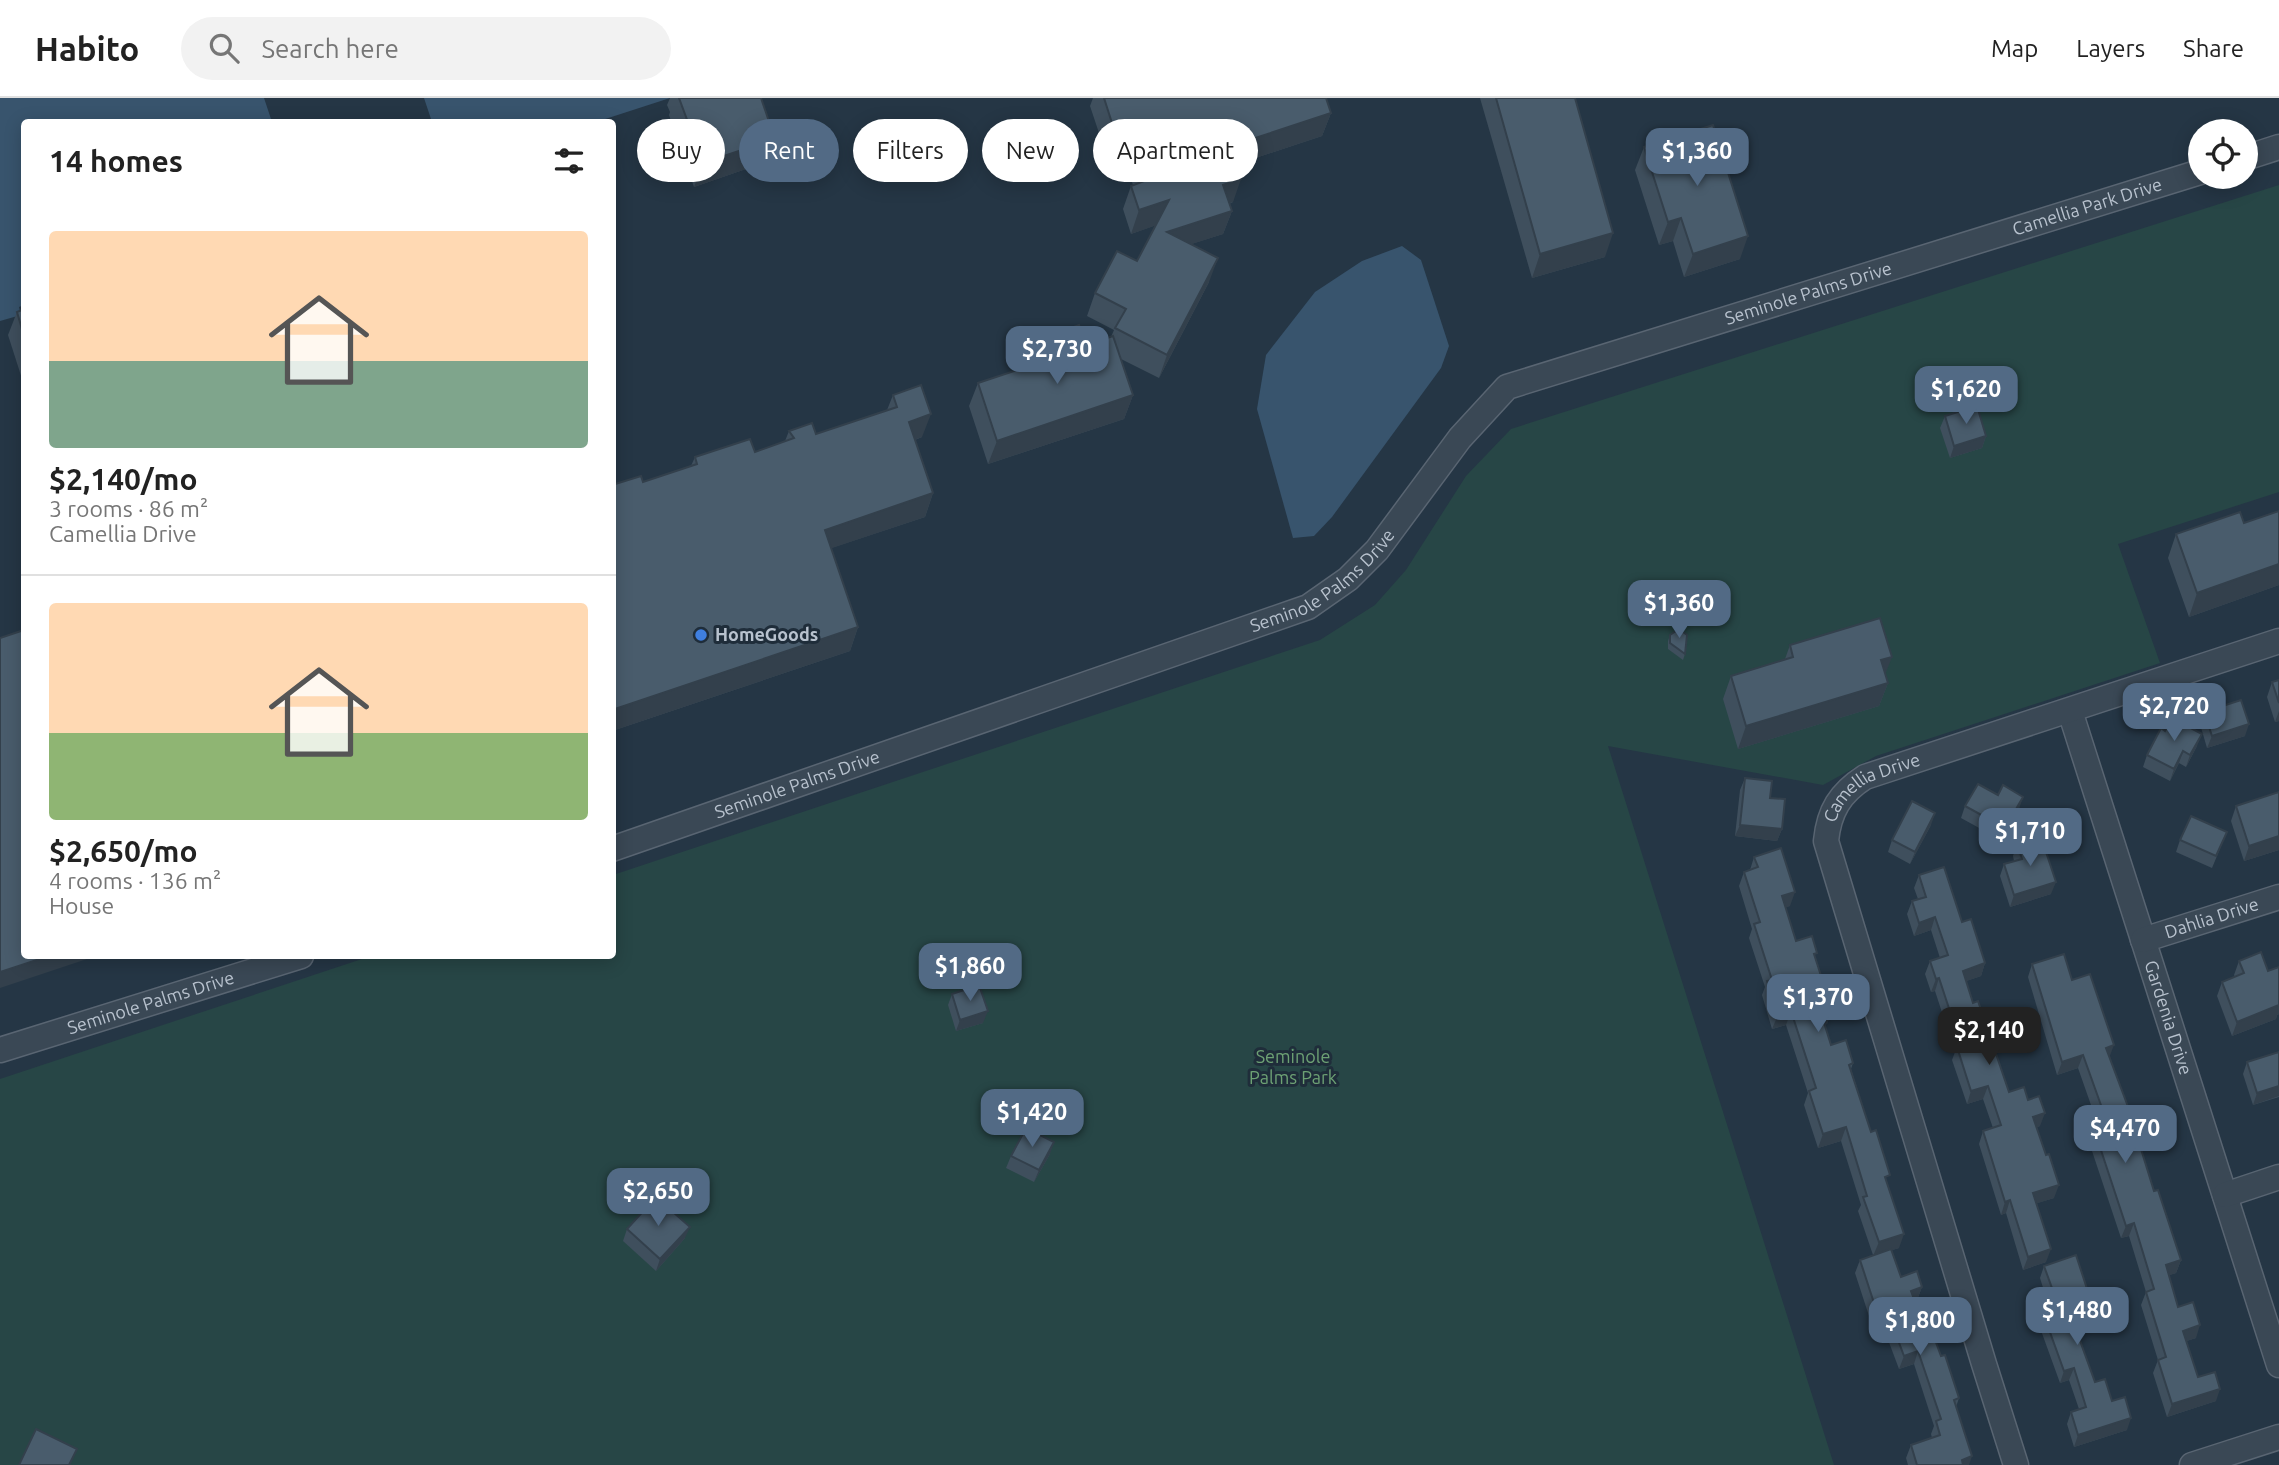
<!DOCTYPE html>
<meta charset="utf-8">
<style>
:root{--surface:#fff;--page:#f2f2f2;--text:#222;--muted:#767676;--line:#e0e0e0;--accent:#526a85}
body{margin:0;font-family:Ubuntu,sans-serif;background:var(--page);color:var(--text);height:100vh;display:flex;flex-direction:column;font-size:26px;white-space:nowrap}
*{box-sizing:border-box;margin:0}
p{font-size:23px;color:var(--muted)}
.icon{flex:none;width:38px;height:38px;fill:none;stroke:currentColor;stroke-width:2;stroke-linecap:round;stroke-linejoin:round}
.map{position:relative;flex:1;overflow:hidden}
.side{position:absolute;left:21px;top:21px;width:595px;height:840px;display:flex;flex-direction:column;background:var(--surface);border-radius:7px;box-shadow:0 4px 18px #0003}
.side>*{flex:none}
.hud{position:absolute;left:637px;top:21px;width:665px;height:63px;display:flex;gap:14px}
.fabs{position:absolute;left:2188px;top:21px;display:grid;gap:14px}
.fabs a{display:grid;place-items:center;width:70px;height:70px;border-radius:50%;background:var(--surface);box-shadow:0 4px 18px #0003;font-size:35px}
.price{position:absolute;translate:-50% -60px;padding:0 16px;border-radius:14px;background:var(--accent);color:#fff;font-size:23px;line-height:46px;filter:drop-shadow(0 2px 4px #0008)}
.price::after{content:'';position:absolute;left:50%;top:42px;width:21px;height:16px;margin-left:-10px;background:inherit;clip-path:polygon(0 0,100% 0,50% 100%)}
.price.selected{background:#222;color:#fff}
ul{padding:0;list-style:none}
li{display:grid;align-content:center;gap:14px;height:371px;padding:0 28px}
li+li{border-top:2px solid var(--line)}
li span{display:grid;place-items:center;height:217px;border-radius:7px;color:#555}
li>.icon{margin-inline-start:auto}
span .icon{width:126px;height:126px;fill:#fffc;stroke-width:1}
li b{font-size:30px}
h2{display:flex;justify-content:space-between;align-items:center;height:84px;padding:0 28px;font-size:30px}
.chip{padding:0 24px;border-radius:32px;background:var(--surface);box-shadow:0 4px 18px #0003;font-size:24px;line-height:63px}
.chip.selected{background:var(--accent);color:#fff}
header{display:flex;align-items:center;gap:42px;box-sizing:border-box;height:98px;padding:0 35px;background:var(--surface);border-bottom:2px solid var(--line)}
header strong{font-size:33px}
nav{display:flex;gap:38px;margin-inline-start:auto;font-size:24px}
.search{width:490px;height:63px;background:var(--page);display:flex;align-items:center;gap:18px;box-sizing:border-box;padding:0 24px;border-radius:38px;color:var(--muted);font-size:26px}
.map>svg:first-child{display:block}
.green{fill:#274646}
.water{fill:#38546d}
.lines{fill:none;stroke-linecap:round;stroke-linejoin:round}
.minor-casing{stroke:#596572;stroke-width:27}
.minor{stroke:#3a4855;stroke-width:24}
.wall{fill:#3f4f5d}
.shaded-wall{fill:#33404c}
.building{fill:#495c6c;stroke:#33404c;stroke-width:2}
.shop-dot{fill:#3f7fe0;stroke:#1f2d3a;stroke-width:2.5}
.labels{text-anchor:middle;stroke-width:6;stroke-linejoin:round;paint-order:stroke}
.street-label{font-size:18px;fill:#b8c2ce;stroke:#1f2d3a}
.poi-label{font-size:18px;font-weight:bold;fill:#b8c2ce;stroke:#1f2d3a;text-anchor:start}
.park-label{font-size:18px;fill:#6da174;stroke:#1f2d3a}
</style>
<header>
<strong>Habito</strong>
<div class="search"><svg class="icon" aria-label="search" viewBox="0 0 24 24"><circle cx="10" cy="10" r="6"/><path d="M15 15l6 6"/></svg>Search here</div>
<nav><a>Map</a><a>Layers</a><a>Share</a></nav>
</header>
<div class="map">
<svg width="2279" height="1367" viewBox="0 0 2279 1367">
<rect width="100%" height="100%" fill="#253645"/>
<polygon class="green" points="2279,87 2279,394 2118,446 2160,565 1876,658 1823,687 1608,648 1834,1367 0,1367 0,981 371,858 612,858 613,777 1320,542 1375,507 1406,472 1466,378 1511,331"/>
<g class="water">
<polygon points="0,0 264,0 272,24 24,24 24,207 19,209 21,217 0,223"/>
<polygon points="424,0 670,0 596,24 432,24"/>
<polygon points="1402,148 1421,162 1449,248 1441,270 1332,419 1314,438 1293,440 1257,311 1266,257 1315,194 1362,163"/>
</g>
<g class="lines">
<defs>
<g id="minor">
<polyline points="2245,60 2279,49"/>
<path id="s1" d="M 2070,613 L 2279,1267"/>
<path id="s2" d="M 612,751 L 1308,509 L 1348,481 L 1377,452 L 1460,340 L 1507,289 L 2200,74"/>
<path id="s3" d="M 2143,842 L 2279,799"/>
<path id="s4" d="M 0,952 L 301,858"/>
<polyline points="2225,1097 2279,1079"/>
<path id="s5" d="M 2016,1367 L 1984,1266 L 1826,743 C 1829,713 1840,695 1865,679 L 2279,543"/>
<polyline points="2192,1367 2279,1339"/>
</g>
</defs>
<use href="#minor" class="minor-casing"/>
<use href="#minor" class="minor"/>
</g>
<g class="wall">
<polygon points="670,0 761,0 775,41 766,64 694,89 669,17 670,14 667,7"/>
<polygon points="1093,0 1326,0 1331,15 1322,38 1237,66 1233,104 1229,106 1232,113 1223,136 1191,146 1209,184 1159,280 1121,261 1133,297 1124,321 988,366 969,308 978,285 1051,261 1050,257 1059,234 1086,247 1111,239 1114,232 1087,218 1095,195 1137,163 1156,127 1131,136 1123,111 1131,88 1133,87 1126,66 1111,71 1090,8"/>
<polygon points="1480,0 1575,0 1605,159 1532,180"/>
<polygon points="1644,49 1740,161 1684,179 1673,143 1659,147 1635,72"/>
<polygon points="24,211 24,287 8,237 17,214"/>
<polygon points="893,297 922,339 915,342 933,395 925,419 831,450 858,529 850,553 612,633 612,387 643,384 691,368 695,359 755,354 785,343 789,333 816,336 887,312"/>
<polygon points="1945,318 1986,338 1982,350 1950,360 1940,330"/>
<polygon points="2279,413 2279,487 2189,519 2168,460 2176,436 2244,425"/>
<polygon points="1670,537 1685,556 1683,562 1668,551 1668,543"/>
<polygon points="1790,547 1885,577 1888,585 1879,608 1738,651 1723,601 1731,578 1785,561"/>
<polygon points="2279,582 2279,623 2275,624 2267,599 2272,584"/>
<polygon points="2204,614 2245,638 2207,650 2200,626"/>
<polygon points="2197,648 2186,669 2179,665 2170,683 2143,669 2147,657"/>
<polygon points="1745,680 1770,700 1782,731 1777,743 1735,738 1740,692"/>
<polygon points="2279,694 2279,752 2244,763 2231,723 2236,708"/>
<polygon points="1965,708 2019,711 2001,742 1961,720"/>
<polygon points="1931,727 1910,766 1888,754 1892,742"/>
<polygon points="2180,742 2222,746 2212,770 2176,754"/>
<polygon points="2017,746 2051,796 2010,809 2000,778 2004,766 2014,763 2013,758"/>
<polygon points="1754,759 1790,808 1785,809 1796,843 1815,860 1832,912 1827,926 1824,927 1831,947 1853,965 1851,971 1887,1085 1899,1150 1892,1152 1901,1179 1922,1189 1917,1202 1915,1203 1925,1230 1941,1258 1959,1300 1956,1309 1969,1367 1908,1367 1906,1360 1911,1347 1932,1340 1931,1336 1934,1328 1914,1266 1899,1271 1878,1215 1869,1218 1855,1175 1860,1162 1873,1157 1858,1113 1861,1107 1841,1043 1818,1050 1804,1007 1808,995 1786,927 1772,931 1762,897 1765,889 1749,840 1752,831 1739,788 1744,774 1750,772"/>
<polygon points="1919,777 1962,824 1985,865 1981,878 1966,883 1973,905 2009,994 2028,1002 2040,1028 2037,1029 2054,1100 2037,1105 2046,1164 2023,1172 2006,1115 2001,1117 1979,1046 1983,1033 1993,1030 1983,1001 1967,1006 1952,962 1955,954 1935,893 1931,894 1925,876 1930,863 1940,860 1931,832 1914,838 1907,816 1912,803 1918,801 1914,790"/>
<polygon points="2239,863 2268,873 2279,869 2279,916 2277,917 2276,921 2232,938 2217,898 2222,884 2235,879 2234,877"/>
<polygon points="2032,866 2072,882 2109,959 2154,1093 2181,1162 2176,1175 2169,1177 2178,1209 2196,1240 2186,1243 2198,1279 2216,1303 2167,1319 2153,1275 2158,1262 2141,1207 2146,1194 2129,1138 2121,1140 2088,1041 2093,1028 2098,1027 2078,970 2057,977 2028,879"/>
<polygon points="952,896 983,925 956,933 948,907"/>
<polygon points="2279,954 2279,999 2253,1007 2243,976 2247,964"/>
<polygon points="1050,1056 1034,1084 1006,1070 1011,1058"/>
<polygon points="627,1131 685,1140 656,1173 623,1143"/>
<polygon points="2044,1168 2090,1200 2086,1212 2071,1217 2095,1284 2112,1303 2127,1332 2074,1349 2067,1326 2071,1314 2079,1311 2069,1282 2060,1285 2039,1227 2036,1228 2031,1211 2035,1199 2045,1196 2040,1180"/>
</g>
<g class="shaded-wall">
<polygon points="1331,15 1322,38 1222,71 1231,48"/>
<polygon points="775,41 766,64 694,89 703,65"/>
<polygon points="1134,43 1126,66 1111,71 1119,47"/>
<polygon points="1241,81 1233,104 1215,110 1223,87"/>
<polygon points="1169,102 1160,126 1131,136 1139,112"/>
<polygon points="1232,113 1223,136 1158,157 1167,134"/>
<polygon points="1681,120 1673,143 1659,147 1668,124"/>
<polygon points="1613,135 1605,159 1532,180 1540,156"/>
<polygon points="1748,138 1740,161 1684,179 1693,156"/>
<polygon points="1218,160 1209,184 1159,280 1167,257"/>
<polygon points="1133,297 1124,321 988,366 997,343"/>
<polygon points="931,316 922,339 901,347 909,324"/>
<polygon points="1986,338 1982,350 1950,360 1954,348"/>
<polygon points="933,395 925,419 817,455 825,432"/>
<polygon points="2279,466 2279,487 2189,519 2197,495"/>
<polygon points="858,529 850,553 612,633 612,612"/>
<polygon points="1892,559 1883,582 1881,562"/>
<polygon points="1888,585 1879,608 1738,651 1746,628"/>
<polygon points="2279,613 2279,623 2275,624"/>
<polygon points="2249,626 2245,638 2207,650 2212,638"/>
<polygon points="2202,636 2197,648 2186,669 2190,657"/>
<polygon points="2183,653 2179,665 2170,683 2174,671"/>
<polygon points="2023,699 2019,711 2001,742 2005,730"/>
<polygon points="1935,715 1931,727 1910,766 1915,754"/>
<polygon points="1740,727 1782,731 1777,743 1735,738"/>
<polygon points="2279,738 2279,752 2244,763 2249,748"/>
<polygon points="2056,784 2051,796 2010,809 2014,797"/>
<polygon points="1795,794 1790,808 1777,812 1782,798"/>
<polygon points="1935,819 1931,832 1914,838 1919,825"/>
<polygon points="49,858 96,858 0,890 0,874"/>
<polygon points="1985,865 1981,878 1958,886 1963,873"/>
<polygon points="1939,880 1935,893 1931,894 1936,881"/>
<polygon points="2279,905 2279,916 2277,917 2276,921 2232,938 2237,924"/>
<polygon points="1832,912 1827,926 1816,929 1821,915"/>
<polygon points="988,913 983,925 956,933 960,922"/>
<polygon points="1791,913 1786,927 1772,931 1778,917"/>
<polygon points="2114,947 2109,960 2106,950"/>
<polygon points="2083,957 2078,970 2057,977 2062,964"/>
<polygon points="1988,988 1983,1001 1967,1006 1971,993"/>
<polygon points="2279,988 2279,998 2253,1007 2257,995"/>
<polygon points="2045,1015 2040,1028 2029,1032 2033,1019"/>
<polygon points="1846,1029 1841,1043 1818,1050 1823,1036"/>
<polygon points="1054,1044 1050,1056 1034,1084 1039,1072"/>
<polygon points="2059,1087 2054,1100 2029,1108 2033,1095"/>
<polygon points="2010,1102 2006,1115 2001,1117 2005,1104"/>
<polygon points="2134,1125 2129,1138 2121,1140 2126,1128"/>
<polygon points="690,1129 685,1140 656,1173 660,1161"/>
<polygon points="1904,1136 1899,1150 1873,1158 1879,1144"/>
<polygon points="2051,1151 2046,1164 2023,1172 2028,1159"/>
<polygon points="2181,1162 2176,1175 2161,1180 2166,1167"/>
<polygon points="1922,1189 1917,1202 1907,1206 1911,1193"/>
<polygon points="2090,1200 2086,1212 2063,1219 2067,1207"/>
<polygon points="1883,1202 1878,1215 1869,1218 1874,1205"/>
<polygon points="2043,1215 2039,1227 2036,1228 2041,1216"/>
<polygon points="2200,1227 2196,1240 2178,1246 2183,1233"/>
<polygon points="1918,1253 1914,1266 1899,1271 1904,1258"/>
<polygon points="2074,1270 2069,1282 2060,1285 2064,1273"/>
<polygon points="2220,1291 2216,1303 2167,1319 2172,1306"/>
<polygon points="2131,1320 2127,1332 2074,1349 2078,1337"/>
<polygon points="1972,1358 1969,1367 1960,1367 1962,1362"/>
</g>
<g class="building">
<polygon points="679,0 761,0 775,41 703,65"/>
<polygon points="1104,0 1326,0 1331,15 1231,48 1241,81 1223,87 1232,113 1167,134 1218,160 1167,257 1115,230 1126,211 1095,195 1117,153 1137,163 1169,102 1139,112 1131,88 1147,82 1134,43 1119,47"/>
<polygon points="1496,0 1575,0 1613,135 1540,156"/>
<polygon points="1713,27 1748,138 1693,156 1681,120 1668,124 1644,49"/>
<polygon points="24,211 24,238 17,214"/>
<polygon points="1079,227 1086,247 1113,238 1133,297 997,343 978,285 1066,256 1059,234"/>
<polygon points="921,287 931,316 909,324 933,395 825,432 858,529 612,612 612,387 641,378 643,384 697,366 695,359 750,341 755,354 794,340 789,333 812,325 816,336 897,309 893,297"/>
<polygon points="1977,308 1986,338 1954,348 1945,318"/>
<polygon points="2279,413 2279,466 2197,495 2176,436 2240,414 2244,425"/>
<polygon points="1880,520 1892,559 1881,562 1888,585 1746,628 1731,578 1793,559 1790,547"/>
<polygon points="1679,531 1687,537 1685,556 1670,545 1670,537"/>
<polygon points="24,532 24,858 49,858 0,874 0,540"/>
<polygon points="2279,582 2279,605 2272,584"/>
<polygon points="2241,602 2249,626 2212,638 2204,614"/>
<polygon points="2172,620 2202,636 2190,657 2183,653 2174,671 2147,657 2161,630 2165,633"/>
<polygon points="1745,680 1772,683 1770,700 1785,701 1782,731 1740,727"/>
<polygon points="1978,686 1998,697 2003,687 2023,699 2005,730 1965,708"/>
<polygon points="2279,694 2279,738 2249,748 2236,708"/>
<polygon points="1912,703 1935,715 1915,754 1892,742"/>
<polygon points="2191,718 2227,734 2216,758 2180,742"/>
<polygon points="2041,739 2056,784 2014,797 2004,766 2022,761 2017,746"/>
<polygon points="1781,750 1795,794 1782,798 1796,843 1812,838 1817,855 1814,856 1832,912 1821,915 1831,947 1846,942 1853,965 1849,967 1871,1034 1876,1032 1890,1077 1885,1079 1904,1136 1879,1144 1863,1099 1867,1098 1846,1029 1823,1036 1809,993 1816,990 1791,913 1778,917 1767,883 1772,882 1754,826 1760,824 1744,774 1758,769 1754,759"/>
<polygon points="1944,769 1962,824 1971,821 1985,865 1963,873 1973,905 1978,903 2009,994 2024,989 2028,1002 2039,998 2045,1015 2033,1019 2046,1057 2049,1056 2059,1087 2033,1095 2051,1151 2028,1159 2010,1102 2005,1104 1983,1033 2001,1027 1988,988 1971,993 1957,949 1961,947 1939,880 1936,881 1930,863 1948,857 1935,819 1919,825 1912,803 1926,799 1919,777"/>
<polygon points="2261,854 2268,873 2279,869 2279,907 2237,924 2222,884 2244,875 2239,863"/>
<polygon points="2064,856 2072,882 2090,876 2114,947 2106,950 2127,1006 2154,1093 2158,1092 2181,1162 2166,1167 2178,1209 2193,1204 2200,1227 2183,1233 2198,1279 2215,1274 2220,1291 2172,1306 2158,1262 2166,1259 2146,1194 2154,1191 2134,1125 2126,1128 2093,1028 2107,1024 2083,957 2062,964 2032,866"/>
<polygon points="979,887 988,913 960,922 952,896"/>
<polygon points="2279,954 2279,988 2257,995 2247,964"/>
<polygon points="1026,1030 1054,1044 1039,1072 1011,1058"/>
<polygon points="656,1099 690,1129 660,1161 627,1131"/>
<polygon points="1891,1151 1901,1179 1917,1173 1922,1189 1911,1193 1925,1230 1930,1228 1941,1258 1945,1257 1959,1300 1954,1302 1972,1358 1962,1362 1963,1367 1917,1367 1911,1347 1940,1337 1936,1323 1941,1321 1918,1253 1904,1258 1883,1202 1874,1205 1860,1162"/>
<polygon points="2076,1157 2090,1200 2067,1207 2095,1284 2105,1281 2112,1303 2125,1299 2131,1320 2078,1337 2071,1314 2086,1309 2074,1270 2064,1273 2043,1215 2041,1216 2035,1199 2053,1193 2044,1168"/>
<polygon points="36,1331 77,1351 69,1367 19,1367"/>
</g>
<circle class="shop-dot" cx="701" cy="537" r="7"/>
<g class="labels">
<g class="street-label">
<text dy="6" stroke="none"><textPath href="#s2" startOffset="1643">Camellia Park Drive</textPath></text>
<text dy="6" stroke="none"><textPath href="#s2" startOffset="1351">Seminole Palms Drive</textPath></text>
<text dy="6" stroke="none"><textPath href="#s2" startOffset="763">Seminole Palms Drive</textPath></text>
<text dy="6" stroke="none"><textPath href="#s2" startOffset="196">Seminole Palms Drive</textPath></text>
<text dy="6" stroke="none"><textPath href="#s5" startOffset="730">Camellia Drive</textPath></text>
<text dy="6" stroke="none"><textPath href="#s3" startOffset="72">Dahlia Drive</textPath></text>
<text dy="6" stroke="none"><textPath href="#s4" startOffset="158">Seminole Palms Drive</textPath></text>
<text dy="6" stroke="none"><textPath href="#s1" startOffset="322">Gardenia Drive</textPath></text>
</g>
<g class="poi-label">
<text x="715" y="543">HomeGoods</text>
</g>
<g class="park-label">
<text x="1293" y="965">Seminole<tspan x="1293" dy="21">Palms Park</tspan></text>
</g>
</g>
</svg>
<div class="fabs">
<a><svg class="icon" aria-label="locate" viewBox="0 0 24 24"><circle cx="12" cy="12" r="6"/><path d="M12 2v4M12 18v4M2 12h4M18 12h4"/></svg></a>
</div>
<b class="price" style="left:1697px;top:90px">$1,360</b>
<b class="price" style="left:1057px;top:288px">$2,730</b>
<b class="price" style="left:1966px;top:328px">$1,620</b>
<b class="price" style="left:1679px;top:542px">$1,360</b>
<b class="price" style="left:2174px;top:645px">$2,720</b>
<b class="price" style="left:2030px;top:770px">$1,710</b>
<b class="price" style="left:970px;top:905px">$1,860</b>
<b class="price" style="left:1818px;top:936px">$1,370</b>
<b class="price selected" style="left:1989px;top:969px">$2,140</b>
<b class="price" style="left:1032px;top:1051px">$1,420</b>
<b class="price" style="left:2125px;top:1067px">$4,470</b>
<b class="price" style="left:658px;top:1130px">$2,650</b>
<b class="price" style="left:2077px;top:1249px">$1,480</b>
<b class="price" style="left:1920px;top:1259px">$1,800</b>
<div class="hud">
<a class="chip">Buy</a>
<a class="chip selected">Rent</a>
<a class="chip">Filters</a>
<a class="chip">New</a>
<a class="chip">Apartment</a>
</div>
<section class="side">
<h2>14 homes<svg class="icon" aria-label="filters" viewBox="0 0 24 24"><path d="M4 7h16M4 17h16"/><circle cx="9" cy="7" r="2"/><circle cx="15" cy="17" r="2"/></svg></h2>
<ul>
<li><span style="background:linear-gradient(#ffd9b3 60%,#7fa58c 0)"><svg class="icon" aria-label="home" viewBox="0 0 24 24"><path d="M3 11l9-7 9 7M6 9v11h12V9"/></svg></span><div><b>$2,140/mo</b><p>3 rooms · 86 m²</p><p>Camellia Drive</p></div></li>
<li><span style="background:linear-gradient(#ffd9b3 60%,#8fb573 0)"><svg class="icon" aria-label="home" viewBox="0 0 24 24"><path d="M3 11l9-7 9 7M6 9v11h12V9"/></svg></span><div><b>$2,650/mo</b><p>4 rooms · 136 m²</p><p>House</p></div></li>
</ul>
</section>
</div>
